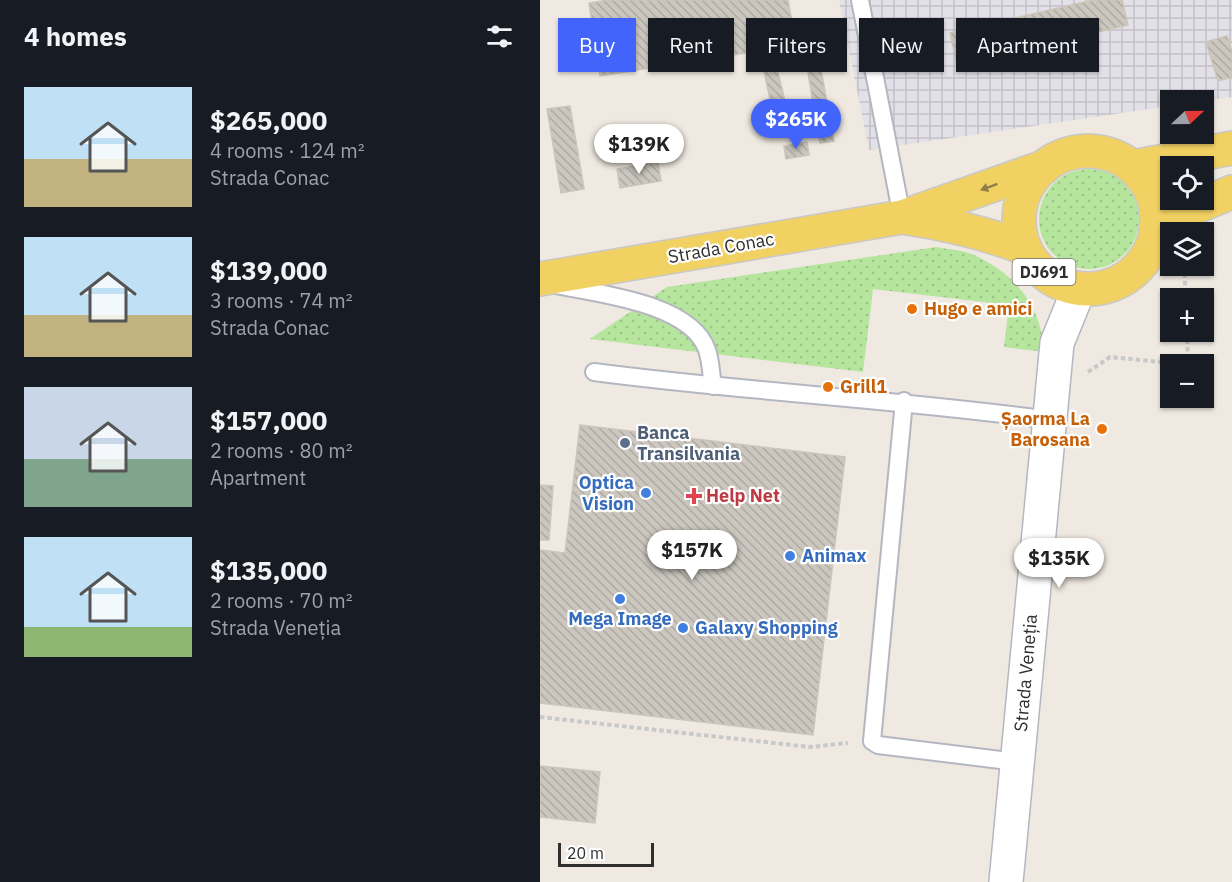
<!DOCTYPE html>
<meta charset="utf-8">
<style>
:root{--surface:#171b24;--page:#20242c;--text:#f1f3f6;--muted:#9ea1a6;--accent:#4264fb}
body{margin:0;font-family:"IBM Plex Sans",sans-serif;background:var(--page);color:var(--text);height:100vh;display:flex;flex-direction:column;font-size:22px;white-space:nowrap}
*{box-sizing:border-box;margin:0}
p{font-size:20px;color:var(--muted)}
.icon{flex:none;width:33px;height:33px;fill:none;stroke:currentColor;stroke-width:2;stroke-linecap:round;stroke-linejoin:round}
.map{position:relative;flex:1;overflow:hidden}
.side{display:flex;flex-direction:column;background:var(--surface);width:540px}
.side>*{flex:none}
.banner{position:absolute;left:18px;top:18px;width:570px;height:54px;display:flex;gap:12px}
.needle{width:39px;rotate:68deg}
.fabs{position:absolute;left:620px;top:90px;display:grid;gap:12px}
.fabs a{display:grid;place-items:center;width:54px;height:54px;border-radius:0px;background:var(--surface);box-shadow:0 2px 4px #0004;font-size:30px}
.scale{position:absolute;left:18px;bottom:15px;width:96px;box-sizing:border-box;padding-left:6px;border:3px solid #2e2e2e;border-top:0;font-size:16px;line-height:21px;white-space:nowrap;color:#2e2e2e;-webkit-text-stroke:4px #fff;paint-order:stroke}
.price{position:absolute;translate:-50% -51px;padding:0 14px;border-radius:21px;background:#fff;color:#222;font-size:20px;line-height:39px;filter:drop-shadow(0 2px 3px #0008)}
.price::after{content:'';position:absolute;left:50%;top:36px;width:18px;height:14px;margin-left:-9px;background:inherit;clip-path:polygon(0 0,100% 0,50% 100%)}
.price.current{background:var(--accent);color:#fff}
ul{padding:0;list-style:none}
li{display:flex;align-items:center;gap:18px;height:150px;padding:0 24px}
li span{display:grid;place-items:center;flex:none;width:168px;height:120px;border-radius:0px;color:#555}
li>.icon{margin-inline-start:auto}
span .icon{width:72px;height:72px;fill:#fffc;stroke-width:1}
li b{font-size:26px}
h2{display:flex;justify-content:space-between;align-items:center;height:72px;padding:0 24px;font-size:26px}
.pill{padding:0 21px;border-radius:0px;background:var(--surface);box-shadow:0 2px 4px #0004;font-size:21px;line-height:54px}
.pill.current{background:var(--accent);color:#fff}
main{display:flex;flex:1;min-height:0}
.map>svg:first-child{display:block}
.industrial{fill:url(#industrial-grid)}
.grass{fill:url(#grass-dots)}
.building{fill:url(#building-back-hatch);stroke:#cbc5ba;stroke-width:1.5}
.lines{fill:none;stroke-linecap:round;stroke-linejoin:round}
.lane-casing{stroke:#b4b7c1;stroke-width:20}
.secondary-casing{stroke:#b4b7c1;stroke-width:36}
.primary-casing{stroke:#c9c9c9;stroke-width:36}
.path{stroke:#c9c9c9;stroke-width:4;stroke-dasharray:4.5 3;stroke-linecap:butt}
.lane{stroke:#fff;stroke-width:16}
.secondary{stroke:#fff;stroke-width:33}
.primary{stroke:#f2d163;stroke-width:33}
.oneway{fill:#908048}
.food-dot{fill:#e8710a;stroke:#fff;stroke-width:2}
.service-dot{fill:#5c6f8a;stroke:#fff;stroke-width:2}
.shop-dot{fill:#3f7fe0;stroke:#fff;stroke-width:2}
.health-dot{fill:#e0444e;stroke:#fff;stroke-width:2}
.labels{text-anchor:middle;stroke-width:4.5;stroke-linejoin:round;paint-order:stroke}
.shield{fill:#fff;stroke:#6d6d6d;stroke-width:1.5}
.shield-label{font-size:16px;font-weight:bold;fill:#2e2e2e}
.street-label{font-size:18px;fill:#2e2e2e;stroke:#fff}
.food-label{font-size:18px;font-weight:bold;fill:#c56008;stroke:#fff;text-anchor:start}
.service-label{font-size:18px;font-weight:bold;fill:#4e5e75;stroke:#fff;text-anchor:start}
.shop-label{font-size:18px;font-weight:bold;fill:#366cbe;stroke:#fff;text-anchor:start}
.health-label{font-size:18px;font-weight:bold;fill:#be3a42;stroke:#fff;text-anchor:start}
</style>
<main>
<section class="side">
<h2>4 homes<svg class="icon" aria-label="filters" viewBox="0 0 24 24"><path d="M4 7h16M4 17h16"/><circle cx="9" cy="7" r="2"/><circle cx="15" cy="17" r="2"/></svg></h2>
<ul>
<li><span style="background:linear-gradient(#bfe0f5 60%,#c2b280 0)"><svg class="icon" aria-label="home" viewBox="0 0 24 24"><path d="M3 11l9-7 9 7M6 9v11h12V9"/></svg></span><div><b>$265,000</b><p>4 rooms · 124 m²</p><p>Strada Conac</p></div></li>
<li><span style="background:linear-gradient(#bfe0f5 65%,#c2b280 0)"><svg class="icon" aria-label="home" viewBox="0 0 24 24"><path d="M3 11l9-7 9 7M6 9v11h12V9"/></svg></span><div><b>$139,000</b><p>3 rooms · 74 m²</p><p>Strada Conac</p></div></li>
<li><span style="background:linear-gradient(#c9d6e8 60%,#7fa58c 0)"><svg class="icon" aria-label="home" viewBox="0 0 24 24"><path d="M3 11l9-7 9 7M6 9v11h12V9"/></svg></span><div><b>$157,000</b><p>2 rooms · 80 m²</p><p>Apartment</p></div></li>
<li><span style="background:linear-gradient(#bfe0f5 75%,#8fb573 0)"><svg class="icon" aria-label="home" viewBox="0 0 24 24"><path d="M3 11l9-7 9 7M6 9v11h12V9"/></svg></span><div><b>$135,000</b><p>2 rooms · 70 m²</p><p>Strada Veneția</p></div></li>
</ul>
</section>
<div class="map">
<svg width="692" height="882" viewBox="0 0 692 882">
<defs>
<pattern id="industrial-grid" width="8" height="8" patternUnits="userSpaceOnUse" patternTransform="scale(1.5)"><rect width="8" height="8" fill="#e3e1e8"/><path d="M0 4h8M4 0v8" fill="none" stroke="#c3c1c7"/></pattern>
<pattern id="grass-dots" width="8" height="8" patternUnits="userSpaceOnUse" patternTransform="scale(1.5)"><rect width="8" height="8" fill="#b6e59e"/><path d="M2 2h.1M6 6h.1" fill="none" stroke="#9dc588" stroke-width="1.8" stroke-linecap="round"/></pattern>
<pattern id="building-back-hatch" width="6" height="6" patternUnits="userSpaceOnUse" patternTransform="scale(1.5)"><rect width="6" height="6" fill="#cbc7bf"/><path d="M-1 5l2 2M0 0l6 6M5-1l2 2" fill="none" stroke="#afaba4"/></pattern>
</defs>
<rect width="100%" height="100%" fill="#efe9e1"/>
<polygon class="industrial" points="299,0 692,0 692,97 663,101 630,100 630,106 329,150"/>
<g class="grass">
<circle cx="549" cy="219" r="50"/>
<path d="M 396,247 C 407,249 421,250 432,254 C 475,273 502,306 504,352 L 464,347 L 469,305 L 333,289 L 323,372 L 50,339 L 127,287 Z"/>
</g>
<g class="building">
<polygon points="68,0 248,0 256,45 60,76 49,3"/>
<polygon points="553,0 582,0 588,25 417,65 410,33"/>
<polygon points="687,36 692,51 692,77 678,81 666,42"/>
<polygon points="280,64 288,108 274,110 267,66"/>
<polygon points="237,69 245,101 231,104 224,71"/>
<polygon points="30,106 44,189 21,193 7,109"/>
<polygon points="288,108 294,141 280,143 274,110"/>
<polygon points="267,142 269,155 246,159 244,146"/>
<polygon points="118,162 121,181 80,188 77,169"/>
<polygon points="40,425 305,457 273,735 0,703 0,550 25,553"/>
<polygon points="0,485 13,486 9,540 0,540"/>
<polygon points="0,766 60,772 55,823 0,817"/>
</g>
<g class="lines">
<defs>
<g id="lane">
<polyline points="320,0 362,217"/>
<path d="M 16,285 C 58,294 151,303 167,350 C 171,361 171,375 173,386"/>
<path d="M 54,372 C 205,392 358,399 510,420"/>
<polyline points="364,401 332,741 338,745 477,762"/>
</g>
<polyline id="secondary" points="466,882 517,343 539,289"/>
<g id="primary">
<circle cx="548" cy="220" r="69"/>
<polyline points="593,167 692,148"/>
<path d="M 367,218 C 408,224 445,233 485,248"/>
<polyline points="617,223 692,192"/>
<polyline points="0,279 362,217 504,167"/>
</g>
</defs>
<use href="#lane" class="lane-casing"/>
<use href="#secondary" class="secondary-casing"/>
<use href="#primary" class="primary-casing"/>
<g class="path">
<polyline points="644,266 646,298"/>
<polyline points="647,332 648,364"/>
<polyline points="548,372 570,357 641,364"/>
<polyline points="0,717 270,747 308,743"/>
</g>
<use href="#lane" class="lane"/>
<use href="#secondary" class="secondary"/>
<use href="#primary" class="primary"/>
</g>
<defs><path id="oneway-solid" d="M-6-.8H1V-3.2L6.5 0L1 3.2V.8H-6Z" transform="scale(1.5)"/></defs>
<use class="oneway" href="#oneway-solid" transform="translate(449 187) rotate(160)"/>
<g class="food-dot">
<circle cx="372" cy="309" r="6"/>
<circle cx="288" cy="387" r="6"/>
<circle cx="562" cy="429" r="6"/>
</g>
<circle class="service-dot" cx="85" cy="443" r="6"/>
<g class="shop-dot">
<circle cx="106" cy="493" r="6"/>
<circle cx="250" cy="556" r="6"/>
<circle cx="80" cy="599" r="6"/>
<circle cx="143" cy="628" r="6"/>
</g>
<path class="health-dot" d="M151 487h6v6h6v6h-6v6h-6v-6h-6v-6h6z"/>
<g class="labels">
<rect class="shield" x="472.5" y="259" width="63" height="26" rx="4.5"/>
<g class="shield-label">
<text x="504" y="278">DJ691</text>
</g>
<g class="street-label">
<text transform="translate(181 248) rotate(-10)" y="6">Strada Conac</text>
<text transform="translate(486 673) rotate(-85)" y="6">Strada Veneția</text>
</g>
<g class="food-label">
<text x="384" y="315">Hugo e amici</text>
<text x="300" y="393">Grill1</text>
<text x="550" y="425" text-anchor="end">Șaorma La<tspan x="550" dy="21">Barosana</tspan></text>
</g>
<g class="service-label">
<text x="97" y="439">Banca<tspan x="97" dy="21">Transilvania</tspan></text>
</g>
<g class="shop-label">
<text x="94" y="489" text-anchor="end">Optica<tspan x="94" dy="21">Vision</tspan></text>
<text x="262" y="562">Animax</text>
<text x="80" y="625" text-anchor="middle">Mega Image</text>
<text x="155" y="634">Galaxy Shopping</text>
</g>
<g class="health-label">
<text x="166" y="502">Help Net</text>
</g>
</g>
</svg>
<div class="fabs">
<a><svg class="needle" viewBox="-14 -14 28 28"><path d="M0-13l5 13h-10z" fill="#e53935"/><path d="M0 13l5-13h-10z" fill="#9ea1a6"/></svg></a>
<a><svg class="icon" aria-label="locate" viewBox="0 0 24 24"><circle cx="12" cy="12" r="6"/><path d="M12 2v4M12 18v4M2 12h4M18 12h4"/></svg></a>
<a><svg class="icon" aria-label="layers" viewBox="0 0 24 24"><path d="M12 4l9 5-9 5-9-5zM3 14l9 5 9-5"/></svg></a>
<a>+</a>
<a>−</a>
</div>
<div class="scale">20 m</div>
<b class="price current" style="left:256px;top:150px">$265K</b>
<b class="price" style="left:99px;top:175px">$139K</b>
<b class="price" style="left:152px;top:581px">$157K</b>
<b class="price" style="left:519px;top:589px">$135K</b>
<div class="banner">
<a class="pill current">Buy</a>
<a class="pill">Rent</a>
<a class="pill">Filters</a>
<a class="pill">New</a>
<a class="pill">Apartment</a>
</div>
</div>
</main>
